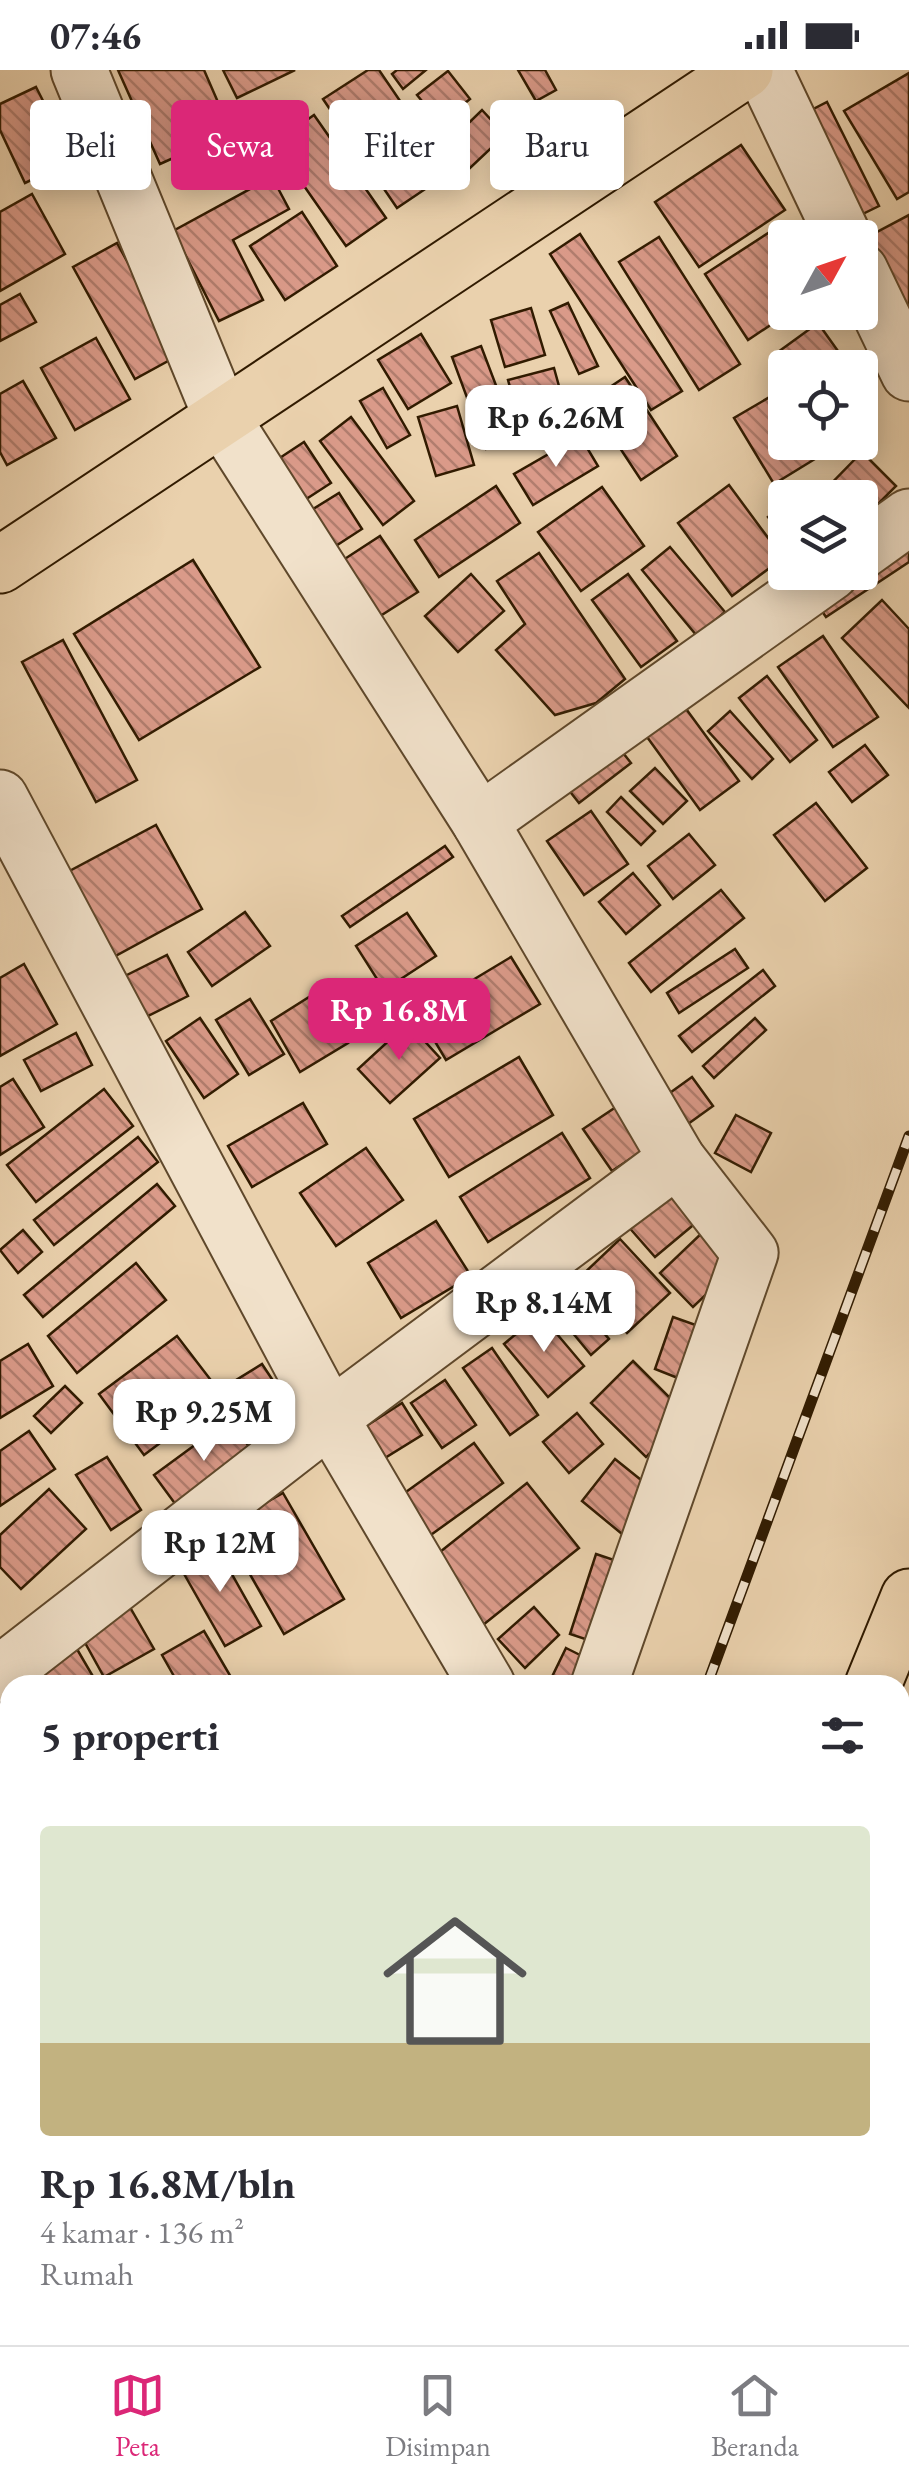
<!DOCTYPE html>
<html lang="id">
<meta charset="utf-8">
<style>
:root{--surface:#fff;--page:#f7f7f7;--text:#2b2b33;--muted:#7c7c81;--line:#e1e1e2;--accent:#db2777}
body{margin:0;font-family:"EB Garamond",serif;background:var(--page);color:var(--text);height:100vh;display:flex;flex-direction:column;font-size:38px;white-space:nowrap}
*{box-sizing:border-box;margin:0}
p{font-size:32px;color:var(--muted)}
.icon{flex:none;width:55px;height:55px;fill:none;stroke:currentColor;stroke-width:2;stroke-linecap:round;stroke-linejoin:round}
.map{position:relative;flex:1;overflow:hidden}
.panel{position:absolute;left:0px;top:1605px;width:910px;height:670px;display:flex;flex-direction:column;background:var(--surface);border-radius:30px 30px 0 0;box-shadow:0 5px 25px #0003}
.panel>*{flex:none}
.top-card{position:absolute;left:30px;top:30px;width:850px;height:90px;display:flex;gap:20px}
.needle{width:65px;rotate:50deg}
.fabs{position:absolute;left:768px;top:150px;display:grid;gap:20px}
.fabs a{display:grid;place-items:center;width:110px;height:110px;border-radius:10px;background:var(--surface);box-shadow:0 5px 25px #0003;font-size:50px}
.price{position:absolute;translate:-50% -85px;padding:0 22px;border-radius:20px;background:#fff;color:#222;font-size:32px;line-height:65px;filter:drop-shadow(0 2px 5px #0008)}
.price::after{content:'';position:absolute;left:50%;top:60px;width:30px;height:22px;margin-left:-15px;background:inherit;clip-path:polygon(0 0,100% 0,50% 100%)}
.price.selected{background:var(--accent);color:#fff}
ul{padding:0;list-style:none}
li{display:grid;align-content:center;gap:20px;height:530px;padding:0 40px}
li span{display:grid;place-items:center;height:310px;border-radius:10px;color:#555}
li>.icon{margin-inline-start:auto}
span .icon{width:180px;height:180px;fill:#fffc;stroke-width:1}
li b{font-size:42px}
h2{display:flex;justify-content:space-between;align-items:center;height:120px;padding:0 40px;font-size:42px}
.chip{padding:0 35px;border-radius:10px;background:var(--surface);box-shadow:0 5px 25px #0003;font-size:35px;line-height:90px}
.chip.selected{background:var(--accent);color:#fff}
.status{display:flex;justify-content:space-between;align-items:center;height:70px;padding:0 50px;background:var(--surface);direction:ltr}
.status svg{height:28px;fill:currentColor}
.tab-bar{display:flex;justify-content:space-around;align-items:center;height:140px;border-top:2px solid var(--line);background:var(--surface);font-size:28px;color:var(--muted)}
.tab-bar a{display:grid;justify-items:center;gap:5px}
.tab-bar .selected{color:var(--accent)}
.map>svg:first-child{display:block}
.building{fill:url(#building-back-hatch);stroke:#311b00;stroke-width:2.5}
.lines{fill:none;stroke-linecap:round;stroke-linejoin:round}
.minor-casing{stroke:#5f482b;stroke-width:59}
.major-casing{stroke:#311b00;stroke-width:59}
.highway-casing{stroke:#311b00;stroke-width:59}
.minor{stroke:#f1e1ca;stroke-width:55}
.major{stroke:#ead1ad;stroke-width:55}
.highway{stroke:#ead1ad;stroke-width:55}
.rail-casing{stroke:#311b00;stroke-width:11}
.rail{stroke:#f1e1ca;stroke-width:8;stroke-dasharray:22;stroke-linecap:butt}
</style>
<div class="status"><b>07:46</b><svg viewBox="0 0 49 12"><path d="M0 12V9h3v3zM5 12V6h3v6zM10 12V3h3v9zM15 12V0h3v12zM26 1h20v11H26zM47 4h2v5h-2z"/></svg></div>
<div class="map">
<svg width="909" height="2275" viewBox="0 0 909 2275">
<defs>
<pattern id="building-back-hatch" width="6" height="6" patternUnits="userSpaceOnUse" patternTransform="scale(2.5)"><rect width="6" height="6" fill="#da9a89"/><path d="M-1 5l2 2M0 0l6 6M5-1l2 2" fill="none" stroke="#b17d6e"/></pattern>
</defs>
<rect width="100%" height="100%" fill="#ead1ad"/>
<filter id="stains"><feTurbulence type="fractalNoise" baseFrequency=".002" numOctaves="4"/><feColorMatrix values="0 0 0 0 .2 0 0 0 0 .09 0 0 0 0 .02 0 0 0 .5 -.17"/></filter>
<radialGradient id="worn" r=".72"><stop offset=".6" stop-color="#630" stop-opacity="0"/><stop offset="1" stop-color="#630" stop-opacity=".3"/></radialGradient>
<g class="building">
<polygon points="118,0 204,0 231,62 160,94"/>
<polygon points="223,0 295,0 237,28"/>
<polygon points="368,0 379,0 449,103 397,138 323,29"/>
<polygon points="397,0 426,0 403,19 392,4"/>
<polygon points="518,0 545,0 556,20 536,31"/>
<polygon points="448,1 470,29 440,53 417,25"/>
<polygon points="909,3 909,122 897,129 844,41"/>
<polygon points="36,17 73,90 25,113 0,60 0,34"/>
<polygon points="827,32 879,136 846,152 794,49"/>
<polygon points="482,40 505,65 470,98 447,74"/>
<polygon points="314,45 386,148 346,176 274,73"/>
<polygon points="741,75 785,140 699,197 655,132"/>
<polygon points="272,107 289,139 233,170 263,230 219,251 173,161"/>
<polygon points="32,124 65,184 0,221 0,142"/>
<polygon points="302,142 337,196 285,230 250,176"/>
<polygon points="909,145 909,262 860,171"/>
<polygon points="779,156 787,168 785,242 790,242 748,270 705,204"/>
<polygon points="580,164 682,321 651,340 550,184"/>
<polygon points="659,167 740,294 699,320 619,192"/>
<polygon points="117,173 179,285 135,309 73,197"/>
<polygon points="20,224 36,252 0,271 0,235"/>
<polygon points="568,233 598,296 579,304 550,241"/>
<polygon points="531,238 545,285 505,297 491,250"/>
<polygon points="818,253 850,298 790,298 778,282"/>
<polygon points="421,264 451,313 408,339 378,290"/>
<polygon points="96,268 130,329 75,360 41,298"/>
<polygon points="481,276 516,368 486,379 452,287"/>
<polygon points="554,298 568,349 522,362 508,310"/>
<polygon points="625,307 677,386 641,410 589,331"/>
<polygon points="23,311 56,368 7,395 0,382 0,324"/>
<polygon points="383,318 410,365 387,378 360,331"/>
<polygon points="785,318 785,372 841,373 774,414 734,348"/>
<polygon points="457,336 474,395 436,406 418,347"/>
<polygon points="351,347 414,431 383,455 320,371"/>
<polygon points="580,366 598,396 533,435 514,404"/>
<polygon points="304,372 331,413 297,435 269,395"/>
<polygon points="862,382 896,416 860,452 860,428 829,428 823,422"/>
<polygon points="729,415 783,488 732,526 678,453"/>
<polygon points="496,416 520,453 439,507 415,470"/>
<polygon points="602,417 644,476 581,521 538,462"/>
<polygon points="339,423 362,459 328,481 305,444"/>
<polygon points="785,434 785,469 768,447"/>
<polygon points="909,463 909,492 826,547 813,528"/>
<polygon points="380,466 418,522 377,548 340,492"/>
<polygon points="670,477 725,542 697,566 642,500"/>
<polygon points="539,483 625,609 596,633 555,645 496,580 525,554 497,511"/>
<polygon points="193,490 260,597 139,670 74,564"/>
<polygon points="471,504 504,541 458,582 425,546"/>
<polygon points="628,504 677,571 641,597 592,530"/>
<polygon points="882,530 909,559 909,638 842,568"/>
<polygon points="823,566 878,647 833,677 778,597"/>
<polygon points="63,570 137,710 96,732 22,592"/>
<polygon points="767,606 817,670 790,692 739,628"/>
<polygon points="681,632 739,711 700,740 642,660"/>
<polygon points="730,641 773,689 752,709 708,661"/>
<polygon points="616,674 631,693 579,733 564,714"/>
<polygon points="865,675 888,705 852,732 829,702"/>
<polygon points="655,698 687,731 663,754 630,721"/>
<polygon points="621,727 655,761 641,775 607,742"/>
<polygon points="816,733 867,798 825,831 774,765"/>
<polygon points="591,741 628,794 584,825 547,771"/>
<polygon points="156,755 202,839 108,890 62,805"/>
<polygon points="689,764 715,795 673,829 648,796"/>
<polygon points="445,776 453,787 350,857 342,846"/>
<polygon points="633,803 660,835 626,864 599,832"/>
<polygon points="721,820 744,848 651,922 629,893"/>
<polygon points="245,842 270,876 212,916 188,882"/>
<polygon points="407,843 436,886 384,920 356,876"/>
<polygon points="735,879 748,898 679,943 667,923"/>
<polygon points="167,885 188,926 138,951 117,910"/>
<polygon points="511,887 540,934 446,990 418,943"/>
<polygon points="24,894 57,954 0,986 0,908"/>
<polygon points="763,900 775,916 692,982 679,966"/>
<polygon points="317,922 348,973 300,1002 271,951"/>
<polygon points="250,929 284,984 249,1005 216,950"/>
<polygon points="200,948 238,1004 204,1028 166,971"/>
<polygon points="755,948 766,960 714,1008 703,996"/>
<polygon points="408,953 440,988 390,1033 358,999"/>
<polygon points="76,963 92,995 41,1021 24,990"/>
<polygon points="519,987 553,1045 449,1107 414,1049"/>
<polygon points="692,1007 713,1036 681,1059 660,1030"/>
<polygon points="13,1009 44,1057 0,1085 0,1017"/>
<polygon points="104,1019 133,1056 36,1132 7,1095"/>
<polygon points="303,1033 327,1074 252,1117 228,1076"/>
<polygon points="619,1035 648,1077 612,1101 583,1059"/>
<polygon points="736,1045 771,1063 751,1102 715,1083"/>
<polygon points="562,1063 590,1108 488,1172 460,1127"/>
<polygon points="138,1067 158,1092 54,1175 34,1150"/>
<polygon points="366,1078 403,1130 336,1176 300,1123"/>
<polygon points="675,1112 704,1146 655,1187 626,1154"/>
<polygon points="157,1114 175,1136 43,1247 24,1225"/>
<polygon points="436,1151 471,1206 401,1248 368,1193"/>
<polygon points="23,1160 42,1182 18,1203 0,1180"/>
<polygon points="705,1160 738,1194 693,1237 660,1203"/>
<polygon points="620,1169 670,1223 627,1263 577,1210"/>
<polygon points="136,1193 166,1230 77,1303 48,1266"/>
<polygon points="565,1217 609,1269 591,1285 547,1232"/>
<polygon points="540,1244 584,1296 548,1327 504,1274"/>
<polygon points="673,1247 707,1259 688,1312 655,1299"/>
<polygon points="177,1266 223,1326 144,1385 99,1324"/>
<polygon points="28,1274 53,1316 0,1348 0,1291"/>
<polygon points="492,1278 538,1345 510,1365 463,1298"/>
<polygon points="633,1291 687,1345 646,1387 591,1333"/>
<polygon points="262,1294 295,1344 266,1364 233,1312"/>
<polygon points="445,1310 476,1355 442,1378 411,1333"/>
<polygon points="65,1316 82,1333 51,1363 34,1346"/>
<polygon points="402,1333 422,1365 380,1391 360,1360"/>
<polygon points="577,1343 603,1374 569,1403 543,1372"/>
<polygon points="229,1350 254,1383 179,1439 154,1405"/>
<polygon points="29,1361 55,1399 0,1436 0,1381"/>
<polygon points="474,1373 503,1413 421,1472 392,1432"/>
<polygon points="107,1387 141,1440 111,1460 76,1405"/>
<polygon points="615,1389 656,1422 622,1464 582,1431"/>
<polygon points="527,1413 579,1478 473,1563 421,1497"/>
<polygon points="49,1419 86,1459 21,1519 0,1497 0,1465"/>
<polygon points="283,1423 344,1529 284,1564 223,1457"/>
<polygon points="215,1474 261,1556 225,1576 179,1495"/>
<polygon points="596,1484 620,1492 594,1572 570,1564"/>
<polygon points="127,1532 154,1579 104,1607 78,1560"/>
<polygon points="534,1537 559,1565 525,1598 498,1569"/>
<polygon points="204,1561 235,1614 233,1615 179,1615 162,1585"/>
<polygon points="74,1574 98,1615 45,1615 34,1597"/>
<polygon points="566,1578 590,1590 577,1615 548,1615"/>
<polygon points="0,1669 10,1686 10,1721 0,1726"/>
<polygon points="909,1675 909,1742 900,1733 900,1684"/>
<polygon points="10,1779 10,1825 0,1808 0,1785"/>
<polygon points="10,1866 10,1922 0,1928 0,1872"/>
<polygon points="905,1919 909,1924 909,1960 900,1968 900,1924"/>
<polygon points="909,1986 909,2015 900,2005 900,1994"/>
<polygon points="10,2024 10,2065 0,2070 0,2030"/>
<polygon points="10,2089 10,2125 0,2131 0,2095"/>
<polygon points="909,2089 909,2128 906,2131 900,2124 900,2099"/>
<polygon points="10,2133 10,2178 0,2159 0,2139"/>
<polygon points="0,2182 10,2200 10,2242 0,2247"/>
<polygon points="909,2195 909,2234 900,2225 900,2204"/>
<polygon points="906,2256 909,2275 887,2275 900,2265"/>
<polygon points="179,2265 230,2265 236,2275 185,2275"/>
<polygon points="748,2265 820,2265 825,2271 821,2275 737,2275"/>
</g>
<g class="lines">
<defs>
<g id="minor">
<polyline points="79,0 222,348 480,752 677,1089 750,1183 599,1615"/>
<polyline points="764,0 844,168"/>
<polyline points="860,201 909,303"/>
<polyline points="860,482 909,447"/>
<polyline points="0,728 330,1348 487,1615"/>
<polyline points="480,752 831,502"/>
<polyline points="0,1604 330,1348 677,1089"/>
<polyline points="900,1792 909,1802"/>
<polyline points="694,2265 707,2275"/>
<polyline points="12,2275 30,2265"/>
<polyline points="374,2275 377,2265"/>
</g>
<g id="major">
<polyline points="873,1615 909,1527"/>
<polyline points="643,2275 646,2265"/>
</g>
<polyline id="highway" points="0,495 745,0"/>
</defs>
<use href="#minor" class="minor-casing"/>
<use href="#major" class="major-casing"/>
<use href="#highway" class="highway-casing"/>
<use href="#minor" class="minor"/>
<use href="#major" class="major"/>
<use href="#highway" class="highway"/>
<defs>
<g id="rail">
<polyline points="707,1615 909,1066"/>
<polyline points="479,2275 482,2265"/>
</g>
</defs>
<use href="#rail" class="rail-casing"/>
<use href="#rail" class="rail"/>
</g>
<rect width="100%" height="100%" filter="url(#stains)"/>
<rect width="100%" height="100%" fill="url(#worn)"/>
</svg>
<div class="fabs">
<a><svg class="needle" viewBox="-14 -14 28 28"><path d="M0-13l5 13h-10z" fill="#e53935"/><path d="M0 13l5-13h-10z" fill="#7c7c81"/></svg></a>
<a><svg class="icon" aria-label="locate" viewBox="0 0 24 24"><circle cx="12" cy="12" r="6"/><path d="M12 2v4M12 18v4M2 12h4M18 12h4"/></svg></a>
<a><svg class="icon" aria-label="layers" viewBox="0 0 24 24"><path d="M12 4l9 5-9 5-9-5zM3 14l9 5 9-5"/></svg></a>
</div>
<b class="price" style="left:556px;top:400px">Rp 6.26M</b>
<b class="price selected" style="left:399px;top:993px">Rp 16.8M</b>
<b class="price" style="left:544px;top:1285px">Rp 8.14M</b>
<b class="price" style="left:204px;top:1394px">Rp 9.25M</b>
<b class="price" style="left:220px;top:1525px">Rp 12M</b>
<div class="top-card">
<a class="chip">Beli</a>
<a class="chip selected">Sewa</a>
<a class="chip">Filter</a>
<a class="chip">Baru</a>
</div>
<section class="panel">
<h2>5 properti<svg class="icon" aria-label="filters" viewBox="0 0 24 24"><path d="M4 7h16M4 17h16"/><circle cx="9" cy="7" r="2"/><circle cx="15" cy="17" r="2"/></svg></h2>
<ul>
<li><span style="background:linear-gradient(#dfe7d0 70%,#c2b280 0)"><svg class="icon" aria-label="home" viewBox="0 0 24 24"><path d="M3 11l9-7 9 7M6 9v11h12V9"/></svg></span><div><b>Rp 16.8M/bln</b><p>4 kamar · 136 m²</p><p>Rumah</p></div></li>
</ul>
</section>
</div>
<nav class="tab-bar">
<a class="selected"><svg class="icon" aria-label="map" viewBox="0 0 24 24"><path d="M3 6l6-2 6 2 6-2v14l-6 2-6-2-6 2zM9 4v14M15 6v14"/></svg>Peta</a>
<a><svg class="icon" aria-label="saved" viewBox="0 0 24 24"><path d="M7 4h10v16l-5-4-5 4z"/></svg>Disimpan</a>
<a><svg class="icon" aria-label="home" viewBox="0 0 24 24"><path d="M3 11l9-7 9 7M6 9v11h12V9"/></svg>Beranda</a>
</nav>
